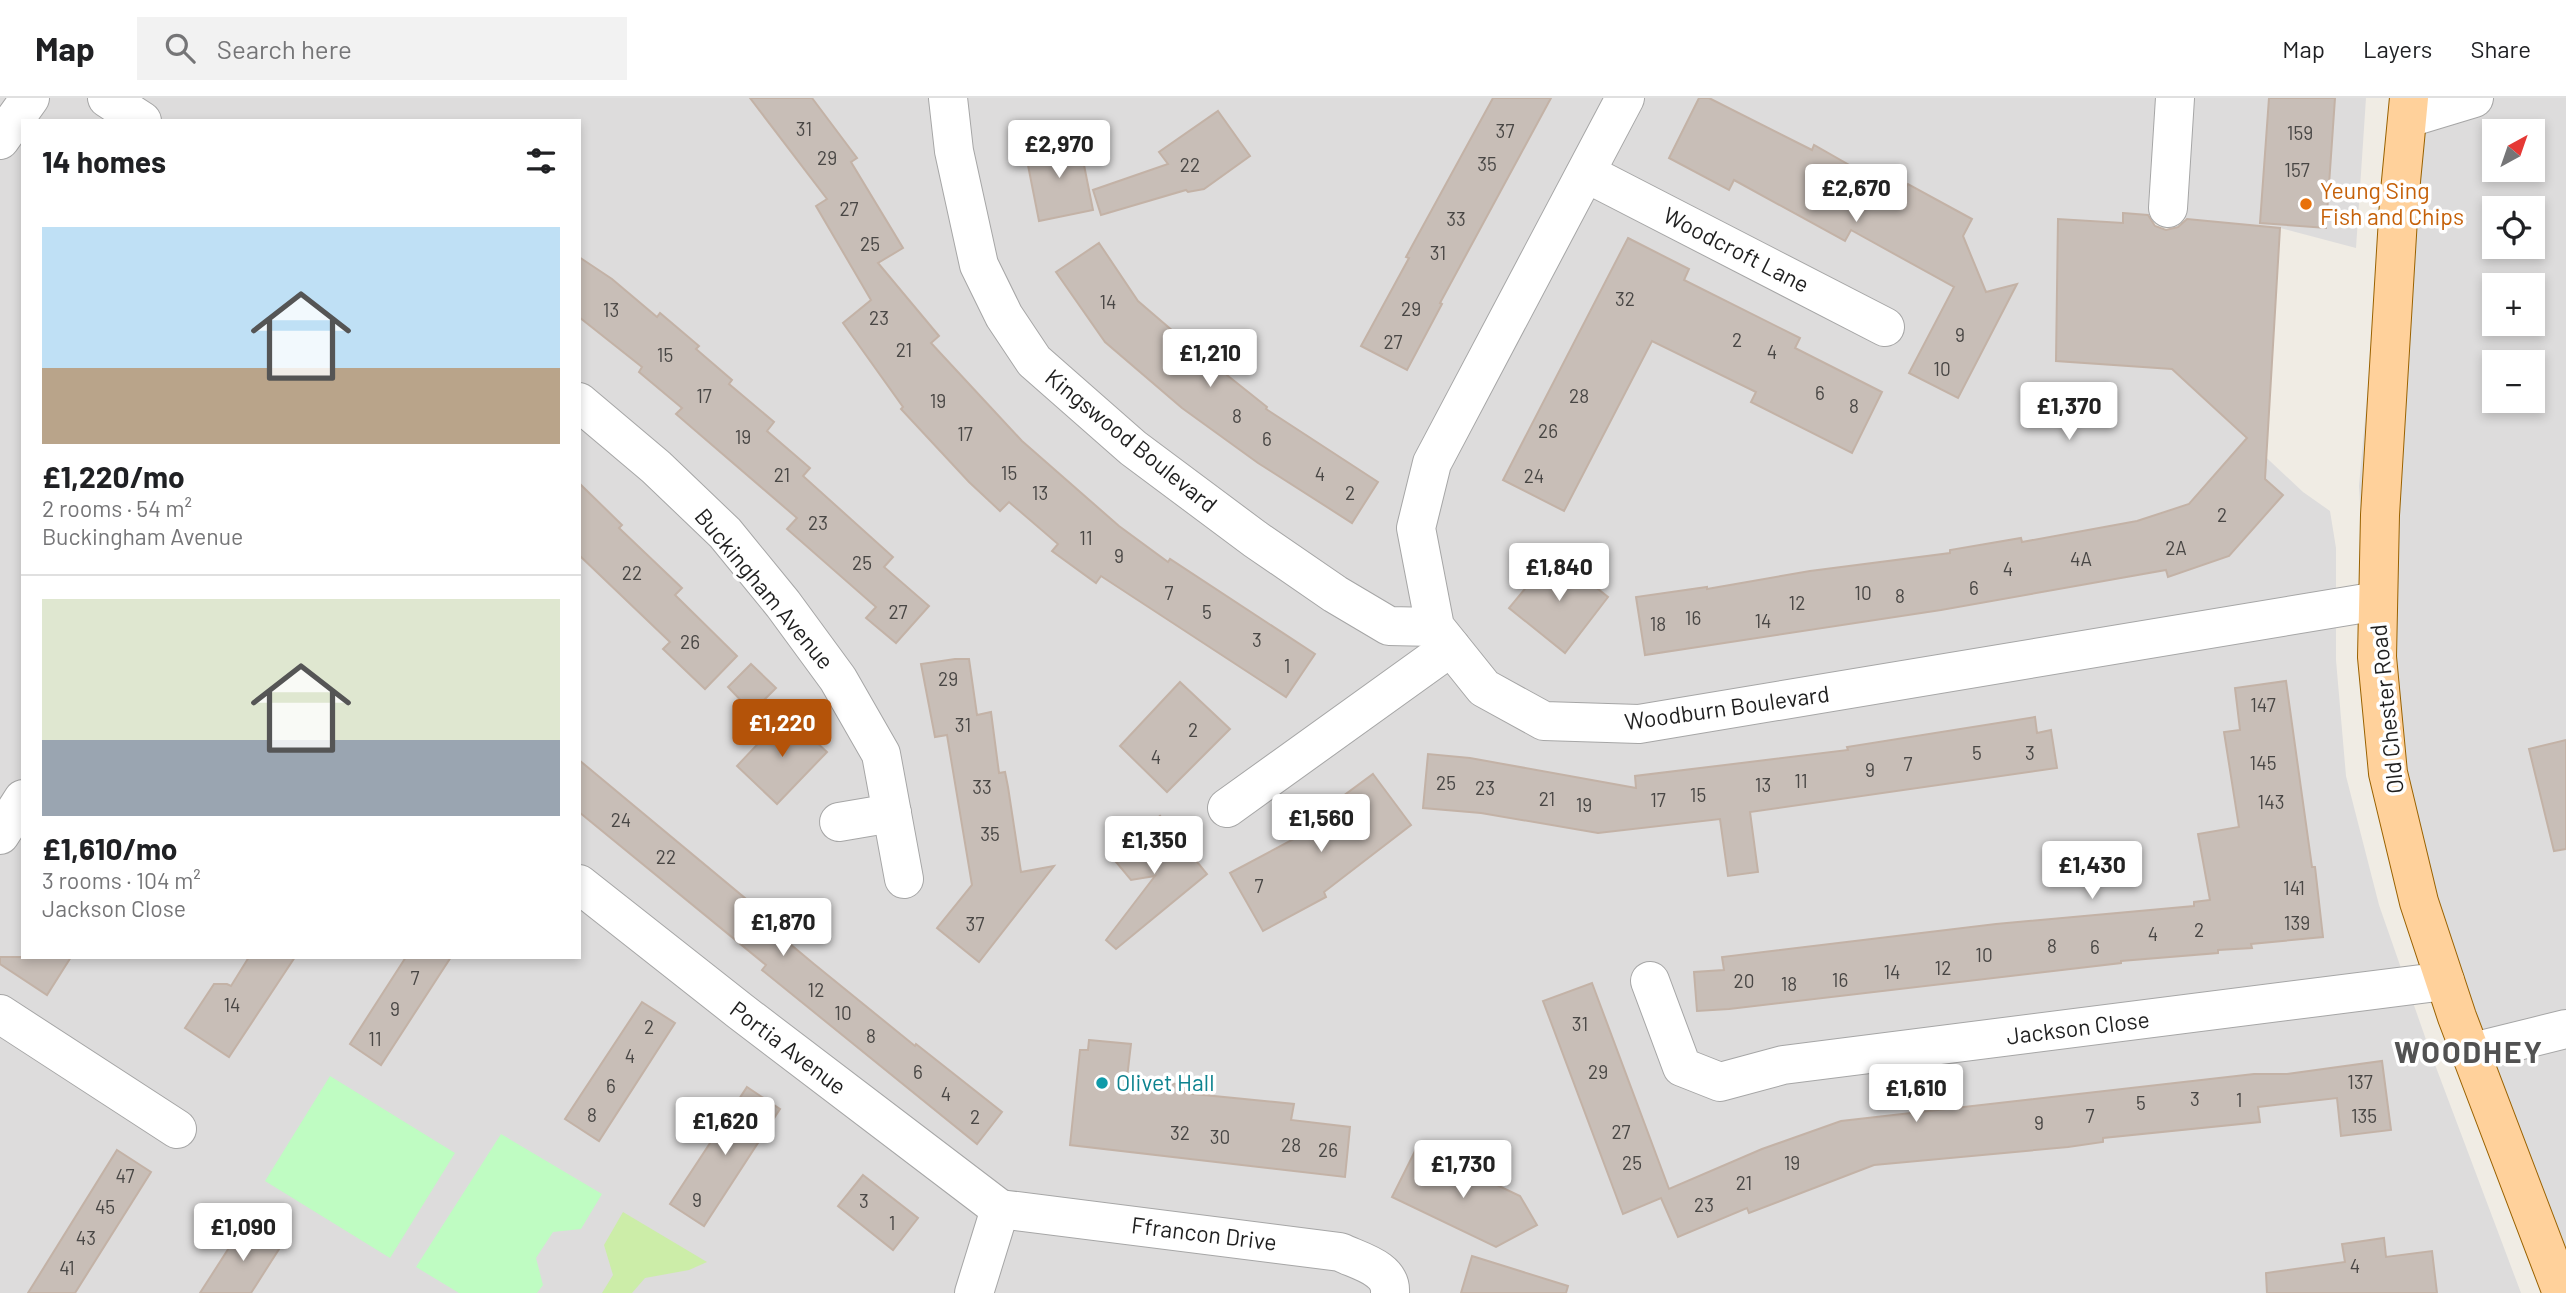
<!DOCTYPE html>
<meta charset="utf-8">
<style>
:root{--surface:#fff;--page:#f2f2f2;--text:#202124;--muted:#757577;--line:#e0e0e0;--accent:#b45309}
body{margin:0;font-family:Barlow,sans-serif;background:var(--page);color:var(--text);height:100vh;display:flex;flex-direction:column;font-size:26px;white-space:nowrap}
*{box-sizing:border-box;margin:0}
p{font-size:23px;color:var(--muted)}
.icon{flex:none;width:38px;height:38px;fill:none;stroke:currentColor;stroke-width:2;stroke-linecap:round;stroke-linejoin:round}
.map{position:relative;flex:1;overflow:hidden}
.details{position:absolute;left:21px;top:21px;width:560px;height:840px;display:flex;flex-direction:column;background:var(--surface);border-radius:0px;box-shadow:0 4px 10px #0003}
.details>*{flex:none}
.needle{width:46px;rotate:40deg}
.fabs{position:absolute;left:2482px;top:21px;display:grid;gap:14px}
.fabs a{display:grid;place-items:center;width:63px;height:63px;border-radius:0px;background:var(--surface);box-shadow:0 4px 10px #0003;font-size:35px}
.price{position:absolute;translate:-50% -60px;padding:0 16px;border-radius:7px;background:#fff;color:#222;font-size:23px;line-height:46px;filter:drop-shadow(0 2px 4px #0008)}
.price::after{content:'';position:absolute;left:50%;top:42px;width:21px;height:16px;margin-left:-10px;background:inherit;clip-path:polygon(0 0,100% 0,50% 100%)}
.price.selected{background:var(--accent);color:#fff}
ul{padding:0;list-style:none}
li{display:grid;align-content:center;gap:14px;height:371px;padding:0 21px}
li+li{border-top:2px solid var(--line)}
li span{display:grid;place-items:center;height:217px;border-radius:0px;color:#555}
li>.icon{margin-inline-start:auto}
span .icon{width:126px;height:126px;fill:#fffc;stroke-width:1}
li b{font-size:30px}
h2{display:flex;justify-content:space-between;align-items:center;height:84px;padding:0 21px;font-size:30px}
header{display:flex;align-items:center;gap:42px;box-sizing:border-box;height:98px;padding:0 35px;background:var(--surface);border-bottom:2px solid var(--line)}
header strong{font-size:33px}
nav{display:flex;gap:38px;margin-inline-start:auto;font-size:24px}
.search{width:490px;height:63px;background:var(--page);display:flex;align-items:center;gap:18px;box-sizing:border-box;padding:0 24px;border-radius:0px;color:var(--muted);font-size:26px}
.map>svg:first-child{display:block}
.residential{fill:#dddcdc;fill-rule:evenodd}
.grass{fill:#cceda8}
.park{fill:#bffcc2}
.building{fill:#c8beb7;stroke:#c3b2a6;stroke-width:2}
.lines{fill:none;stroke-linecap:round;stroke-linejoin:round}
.minor-casing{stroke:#a6a6a6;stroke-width:40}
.major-casing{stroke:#9a6200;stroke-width:40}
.minor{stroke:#fff;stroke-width:38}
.major{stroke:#ffd19b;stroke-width:38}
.food-dot{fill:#e8710a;stroke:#fff;stroke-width:2.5}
.culture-dot{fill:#0f9aa8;stroke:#fff;stroke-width:2.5}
.labels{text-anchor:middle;stroke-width:7;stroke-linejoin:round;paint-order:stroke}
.number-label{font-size:19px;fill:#494745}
.food-label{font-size:23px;fill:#c56008;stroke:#fff;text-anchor:start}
.street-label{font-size:23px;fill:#1f1f1f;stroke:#fff}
.culture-label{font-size:23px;fill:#0d838f;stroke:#fff;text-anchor:start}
.district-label{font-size:30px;font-weight:bold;letter-spacing:2px;fill:#525252;stroke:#fff}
</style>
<header>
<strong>Map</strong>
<div class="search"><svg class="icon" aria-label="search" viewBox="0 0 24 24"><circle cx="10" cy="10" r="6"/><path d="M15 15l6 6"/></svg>Search here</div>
<nav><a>Map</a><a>Layers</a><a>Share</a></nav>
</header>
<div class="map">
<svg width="2566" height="1195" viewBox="0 0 2566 1195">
<rect width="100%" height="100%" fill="#f0ece4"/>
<g class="residential">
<path d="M 0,0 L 2366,0 L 2356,150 L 2280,130 L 2124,115 L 2123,125 L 2059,121 L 2056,263 L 2187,272 L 2186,284 L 2303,394 L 2330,413 L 2336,450 L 2336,562 L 2346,678 L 2379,807 L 2431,956 L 2521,1195 L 0,1195 ZM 23,23 L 579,23 L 579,859 L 23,859 Z"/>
<path d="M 2394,0 L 2566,0 L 2566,1195 L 2444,897 L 2368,547 L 2359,388 ZM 2494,33 L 2532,33 L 2532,72 L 2494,72 ZM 2494,110 L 2532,110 L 2532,149 L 2494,149 ZM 2494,187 L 2532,187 L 2532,226 L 2494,226 ZM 2494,264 L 2532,264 L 2532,303 L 2494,303 Z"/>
</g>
<polygon class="grass" points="623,1114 707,1164 689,1172 645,1180 632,1195 602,1195 613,1177 604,1147"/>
<g class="park">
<polygon points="330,978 455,1055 390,1160 265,1083"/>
<polygon points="501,1036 602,1096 581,1131 553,1134 536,1160 543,1187 537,1195 459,1195 416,1169"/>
</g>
<g class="building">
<polygon points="750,0 812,0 857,60 851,64 903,150 878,165 939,238 931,245 1022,343 1119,428 1168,464 1170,461 1315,556 1286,599 1101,478 1096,485 1052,453 1058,446 1009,404 1000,413 969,384 901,311 903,309 843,225 871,202 816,108 827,101"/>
<polygon points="1493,0 1551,0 1440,205 1442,206 1407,272 1361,248 1409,160 1406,159"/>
<polygon points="1699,0 1709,0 1812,52 1814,47 1902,97 1908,86 1972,121 1963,138 1986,194 2017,186 1958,300 1909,275 1954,189 1851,132 1845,143 1734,82 1729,92 1669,60"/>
<polygon points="2269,0 2335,0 2326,130 2260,125"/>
<polygon points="1218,13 1250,58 1204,91 1188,94 1186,92 1101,117 1093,92 1168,66 1159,54"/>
<polygon points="1079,42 1093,112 1039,123 1025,52"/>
<polygon points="2123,115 2148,117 2155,128 2166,132 2178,129 2187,121 2280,130 2265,381 2283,397 2229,458 2168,479 2166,472 1941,512 1645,557 1636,499 1707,489 1707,491 1810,473 1950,455 1950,452 2021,440 2022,444 2137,423 2189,406 2247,340 2172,271 2056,263 2058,121 2123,125"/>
<polygon points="1628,140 1689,171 1684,182 1800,240 1795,250 1882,294 1852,355 1751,304 1756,294 1652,243 1564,413 1503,382"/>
<polygon points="1099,145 1138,203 1188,246 1267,309 1266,311 1378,384 1352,425 1258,365 1182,310 1105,244 1056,174"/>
<polygon points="579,159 612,181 657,219 660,215 699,248 696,251 732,282 729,286 774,324 767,333 810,370 803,378 893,459 884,469 929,508 896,545 866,520 876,509 787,431 797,420 676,316 682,310 639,274 642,269 579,219"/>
<polygon points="579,385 622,427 619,430 682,490 675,497 737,558 705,591 663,551 670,544 579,457"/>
<polygon points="1554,456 1608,499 1565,555 1509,510"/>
<polygon points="955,561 969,561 977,617 991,614 999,675 1005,674 1008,689 1021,774 1054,768 979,864 937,830 972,787 947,637 935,639 921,566"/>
<polygon points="751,566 776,590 752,614 728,589"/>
<polygon points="2286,583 2312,769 2315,769 2323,839 2251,846 2252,850 2218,852 2218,855 2121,863 2121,865 1729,911 1697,913 1694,874 1724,872 1722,859 1996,826 2194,808 2194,804 2210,802 2198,736 2239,729 2224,634 2240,632 2235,590"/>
<polygon points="1180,584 1230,631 1167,694 1120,648"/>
<polygon points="786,616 827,654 777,706 737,668"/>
<polygon points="2035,619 2037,635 2051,632 2057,670 1750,714 1758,774 1728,778 1720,721 1598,735 1481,715 1423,710 1428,656 1470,660 1636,690 1635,678 1848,652 1847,649"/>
<polygon points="2566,642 2566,751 2554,753 2529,651"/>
<polygon points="579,662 775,825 771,830 814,866 915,948 916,946 1002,1014 977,1046 762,872 766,867 579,714"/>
<polygon points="1373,676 1411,727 1324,794 1326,799 1263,833 1230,775 1322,726 1316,718"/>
<polygon points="1160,718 1207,776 1116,851 1106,842 1155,778 1131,782 1111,758"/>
<polygon points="0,859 71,859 47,897 0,866"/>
<polygon points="249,859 295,859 229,959 185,930 214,886 227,886 231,888"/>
<polygon points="406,859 451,859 381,967 350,946"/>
<polygon points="1592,885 1669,1091 1762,1051 1841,1023 2254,976 2287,976 2382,963 2391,1032 2341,1038 2337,1000 2258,1009 2260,1024 2103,1040 2103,1044 2068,1049 1874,1067 1749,1115 1747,1110 1678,1139 1661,1100 1623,1116 1543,903"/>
<polygon points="642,904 675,925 599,1043 565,1021"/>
<polygon points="1089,942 1131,946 1127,980 1185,987 1184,995 1294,1006 1291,1022 1350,1029 1345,1079 1070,1047 1080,952 1088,952"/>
<polygon points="747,989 780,1011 704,1128 670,1106"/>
<polygon points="1417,1049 1520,1098 1537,1127 1496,1149 1392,1099"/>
<polygon points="117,1052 151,1074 75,1195 28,1195"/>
<polygon points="863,1077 918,1120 893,1152 838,1108"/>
<polygon points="245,1125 281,1148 251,1195 200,1195"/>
<polygon points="2384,1140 2386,1159 2432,1153 2437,1195 2267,1195 2266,1175 2345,1164 2342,1146"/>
<polygon points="1472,1158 1568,1188 1566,1195 1461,1195"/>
</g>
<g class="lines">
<defs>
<g id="minor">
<polyline points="107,0 142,23"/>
<polyline points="948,0 954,53 979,167 1004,218 1034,263 1133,350 1255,441 1335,496 1389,528 1435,529"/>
<polyline points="1625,0 1432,365 1416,430 1435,529 1484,590 1544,623 1639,626 2378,503"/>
<polyline points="2408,20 2474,0"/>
<polyline points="0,42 30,0"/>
<polyline points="1586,75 1885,229"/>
<polyline points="2168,110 2175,0"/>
<polyline points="579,304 656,369 725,435 783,506 838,581 881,656 904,781"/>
<polyline points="1227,710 1451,549"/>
<polyline points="839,724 892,715"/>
<polyline points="0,737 23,701"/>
<polyline points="579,786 740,913 1000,1111"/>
<polyline points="1650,883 1682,969 1720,984 1783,967 2445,883"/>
<polyline points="0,916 177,1031"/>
<polyline points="2469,955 2566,931"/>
<path d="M 1000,1111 L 1340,1154 C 1358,1163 1392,1170 1390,1195"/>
<polyline points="974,1195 1000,1111"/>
</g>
<polyline id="major" points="2409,0 2399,104 2380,417 2377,559 2388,675 2419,804 2457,919 2562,1195"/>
</defs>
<use href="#minor" class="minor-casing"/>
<use href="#major" class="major-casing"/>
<use href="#minor" class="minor"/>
<use href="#major" class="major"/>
</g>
<circle class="food-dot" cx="2306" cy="106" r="7"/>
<circle class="culture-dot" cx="1102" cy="985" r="7"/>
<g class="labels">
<g class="number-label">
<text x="804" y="38">31</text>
<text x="1505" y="40">37</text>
<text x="2300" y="42">159</text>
<text x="827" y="67">29</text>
<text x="1487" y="73">35</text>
<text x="1190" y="74">22</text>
<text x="2297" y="79">157</text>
<text x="849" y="118">27</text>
<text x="1456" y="128">33</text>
<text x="870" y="153">25</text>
<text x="1438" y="162">31</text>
<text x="1625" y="208">32</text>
<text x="1108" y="211">14</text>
<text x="1411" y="218">29</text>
<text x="611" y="219">13</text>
<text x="879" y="227">23</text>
<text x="1960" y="244">9</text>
<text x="1737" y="249">2</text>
<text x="1393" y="251">27</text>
<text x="904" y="259">21</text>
<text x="1772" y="261">4</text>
<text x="665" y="264">15</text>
<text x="1942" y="278">10</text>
<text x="1820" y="302">6</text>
<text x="704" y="305">17</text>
<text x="1579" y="305">28</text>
<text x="938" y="310">19</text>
<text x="1854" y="315">8</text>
<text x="1237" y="325">8</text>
<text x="1548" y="340">26</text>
<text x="965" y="343">17</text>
<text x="743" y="346">19</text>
<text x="1267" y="348">6</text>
<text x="1009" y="382">15</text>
<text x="1320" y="383">4</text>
<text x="782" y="384">21</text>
<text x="1534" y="385">24</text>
<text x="1040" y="402">13</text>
<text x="1350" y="402">2</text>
<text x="2222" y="424">2</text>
<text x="818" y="432">23</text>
<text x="1086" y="447">11</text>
<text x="2176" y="457">2A</text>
<text x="1119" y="465">9</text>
<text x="2081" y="468">4A</text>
<text x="862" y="472">25</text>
<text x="2008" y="478">4</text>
<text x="632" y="482">22</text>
<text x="1974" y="497">6</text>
<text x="1169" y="502">7</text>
<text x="1863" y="502">10</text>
<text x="1900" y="505">8</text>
<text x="1797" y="512">12</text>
<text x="898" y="521">27</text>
<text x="1207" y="521">5</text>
<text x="1693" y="527">16</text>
<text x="1763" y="530">14</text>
<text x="1658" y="533">18</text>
<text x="1257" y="549">3</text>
<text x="690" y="551">26</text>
<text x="1287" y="575">1</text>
<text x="948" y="588">29</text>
<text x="2263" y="614">147</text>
<text x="963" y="634">31</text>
<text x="1193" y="639">2</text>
<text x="1977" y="662">5</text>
<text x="2030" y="662">3</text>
<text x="1156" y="666">4</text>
<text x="2263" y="672">145</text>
<text x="1908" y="673">7</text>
<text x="1870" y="679">9</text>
<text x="1801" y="690">11</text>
<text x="1446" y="692">25</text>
<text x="1763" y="694">13</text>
<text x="982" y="696">33</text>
<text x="1485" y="697">23</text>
<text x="1698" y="704">15</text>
<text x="1547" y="708">21</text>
<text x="1658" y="709">17</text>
<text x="2271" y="711">143</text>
<text x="1584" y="714">19</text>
<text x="621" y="729">24</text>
<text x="990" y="743">35</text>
<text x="666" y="766">22</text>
<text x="1259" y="795">7</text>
<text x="2294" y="797">141</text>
<text x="2297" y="832">139</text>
<text x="975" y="833">37</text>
<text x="2199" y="839">2</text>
<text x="2153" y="843">4</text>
<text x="2052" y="855">8</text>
<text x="2095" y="856">6</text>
<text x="1984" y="864">10</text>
<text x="1943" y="877">12</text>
<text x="1892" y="881">14</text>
<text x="415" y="887">7</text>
<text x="1840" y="889">16</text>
<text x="1744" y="890">20</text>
<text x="1789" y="893">18</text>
<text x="816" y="899">12</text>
<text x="232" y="914">14</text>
<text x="395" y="918">9</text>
<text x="843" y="922">10</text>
<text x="1580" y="933">31</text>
<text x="649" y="936">2</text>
<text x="871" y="945">8</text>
<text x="375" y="948">11</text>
<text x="630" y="965">4</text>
<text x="918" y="981">6</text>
<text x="1598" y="981">29</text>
<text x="2360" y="991">137</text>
<text x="611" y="995">6</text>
<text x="946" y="1003">4</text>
<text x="2195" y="1008">3</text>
<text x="2239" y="1009">1</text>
<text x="2141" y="1012">5</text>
<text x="592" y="1024">8</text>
<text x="2090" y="1025">7</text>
<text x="2364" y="1025">135</text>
<text x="975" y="1026">2</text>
<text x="2039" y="1032">9</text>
<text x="1621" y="1041">27</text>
<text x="1180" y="1042">32</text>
<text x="1220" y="1046">30</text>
<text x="1291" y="1054">28</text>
<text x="1328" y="1059">26</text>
<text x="1632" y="1072">25</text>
<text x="1792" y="1072">19</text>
<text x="125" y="1085">47</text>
<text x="1744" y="1092">21</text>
<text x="697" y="1109">9</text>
<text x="864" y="1110">3</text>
<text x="1704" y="1114">23</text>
<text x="105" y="1116">45</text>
<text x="892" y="1132">1</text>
<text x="86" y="1147">43</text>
<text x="2355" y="1175">4</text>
<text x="67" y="1177">41</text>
</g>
<g class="food-label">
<text x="2320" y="101">Yeung Sing<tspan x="2320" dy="26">Fish and Chips</tspan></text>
</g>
<g class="street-label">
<text transform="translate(1736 152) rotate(27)" y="8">Woodcroft Lane</text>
<text transform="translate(1131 343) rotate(39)" y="8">Kingswood Boulevard</text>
<text transform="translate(764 491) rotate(50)" y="8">Buckingham Avenue</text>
<text transform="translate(1727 610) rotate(-8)" y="8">Woodburn Boulevard</text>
<text transform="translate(2387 611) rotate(-96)" y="8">Old Chester Road</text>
<text transform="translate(2078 930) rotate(-7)" y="8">Jackson Close</text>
<text transform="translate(788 950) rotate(37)" y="8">Portia Avenue</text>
<text transform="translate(1204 1136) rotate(7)" y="8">Ffrancon Drive</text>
</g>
<g class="culture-label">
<text x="1116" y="993">Olivet Hall</text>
</g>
<g class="district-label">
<text x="2469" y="965">WOODHEY</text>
</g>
</g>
</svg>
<div class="fabs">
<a><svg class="needle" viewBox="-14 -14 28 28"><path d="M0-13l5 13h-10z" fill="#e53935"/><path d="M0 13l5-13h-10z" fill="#757577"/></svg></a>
<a><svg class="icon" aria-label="locate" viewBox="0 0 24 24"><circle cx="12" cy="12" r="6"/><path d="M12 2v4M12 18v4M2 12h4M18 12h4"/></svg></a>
<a>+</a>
<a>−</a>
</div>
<b class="price" style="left:1059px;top:82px">£2,970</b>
<b class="price" style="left:1856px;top:126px">£2,670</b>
<b class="price" style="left:1210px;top:291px">£1,210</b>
<b class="price" style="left:2069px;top:344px">£1,370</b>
<b class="price" style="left:1559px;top:505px">£1,840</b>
<b class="price selected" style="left:782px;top:661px">£1,220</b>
<b class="price" style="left:1321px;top:756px">£1,560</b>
<b class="price" style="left:1154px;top:778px">£1,350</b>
<b class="price" style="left:2092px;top:803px">£1,430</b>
<b class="price" style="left:783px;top:860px">£1,870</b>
<b class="price" style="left:1916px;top:1026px">£1,610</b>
<b class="price" style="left:725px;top:1059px">£1,620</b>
<b class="price" style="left:1463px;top:1102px">£1,730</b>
<b class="price" style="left:243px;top:1165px">£1,090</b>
<section class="details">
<h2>14 homes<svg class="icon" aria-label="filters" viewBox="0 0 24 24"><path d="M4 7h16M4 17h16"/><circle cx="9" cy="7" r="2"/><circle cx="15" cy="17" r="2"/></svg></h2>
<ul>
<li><span style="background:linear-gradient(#bfe0f5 65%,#b9a48a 0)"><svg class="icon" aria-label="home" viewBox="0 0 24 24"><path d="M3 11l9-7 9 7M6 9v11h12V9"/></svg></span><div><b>£1,220/mo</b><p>2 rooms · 54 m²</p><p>Buckingham Avenue</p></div></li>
<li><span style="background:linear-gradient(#dfe7d0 65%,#9aa5b1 0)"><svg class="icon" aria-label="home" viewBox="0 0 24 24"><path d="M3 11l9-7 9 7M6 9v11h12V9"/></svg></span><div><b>£1,610/mo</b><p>3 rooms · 104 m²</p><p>Jackson Close</p></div></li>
</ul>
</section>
</div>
